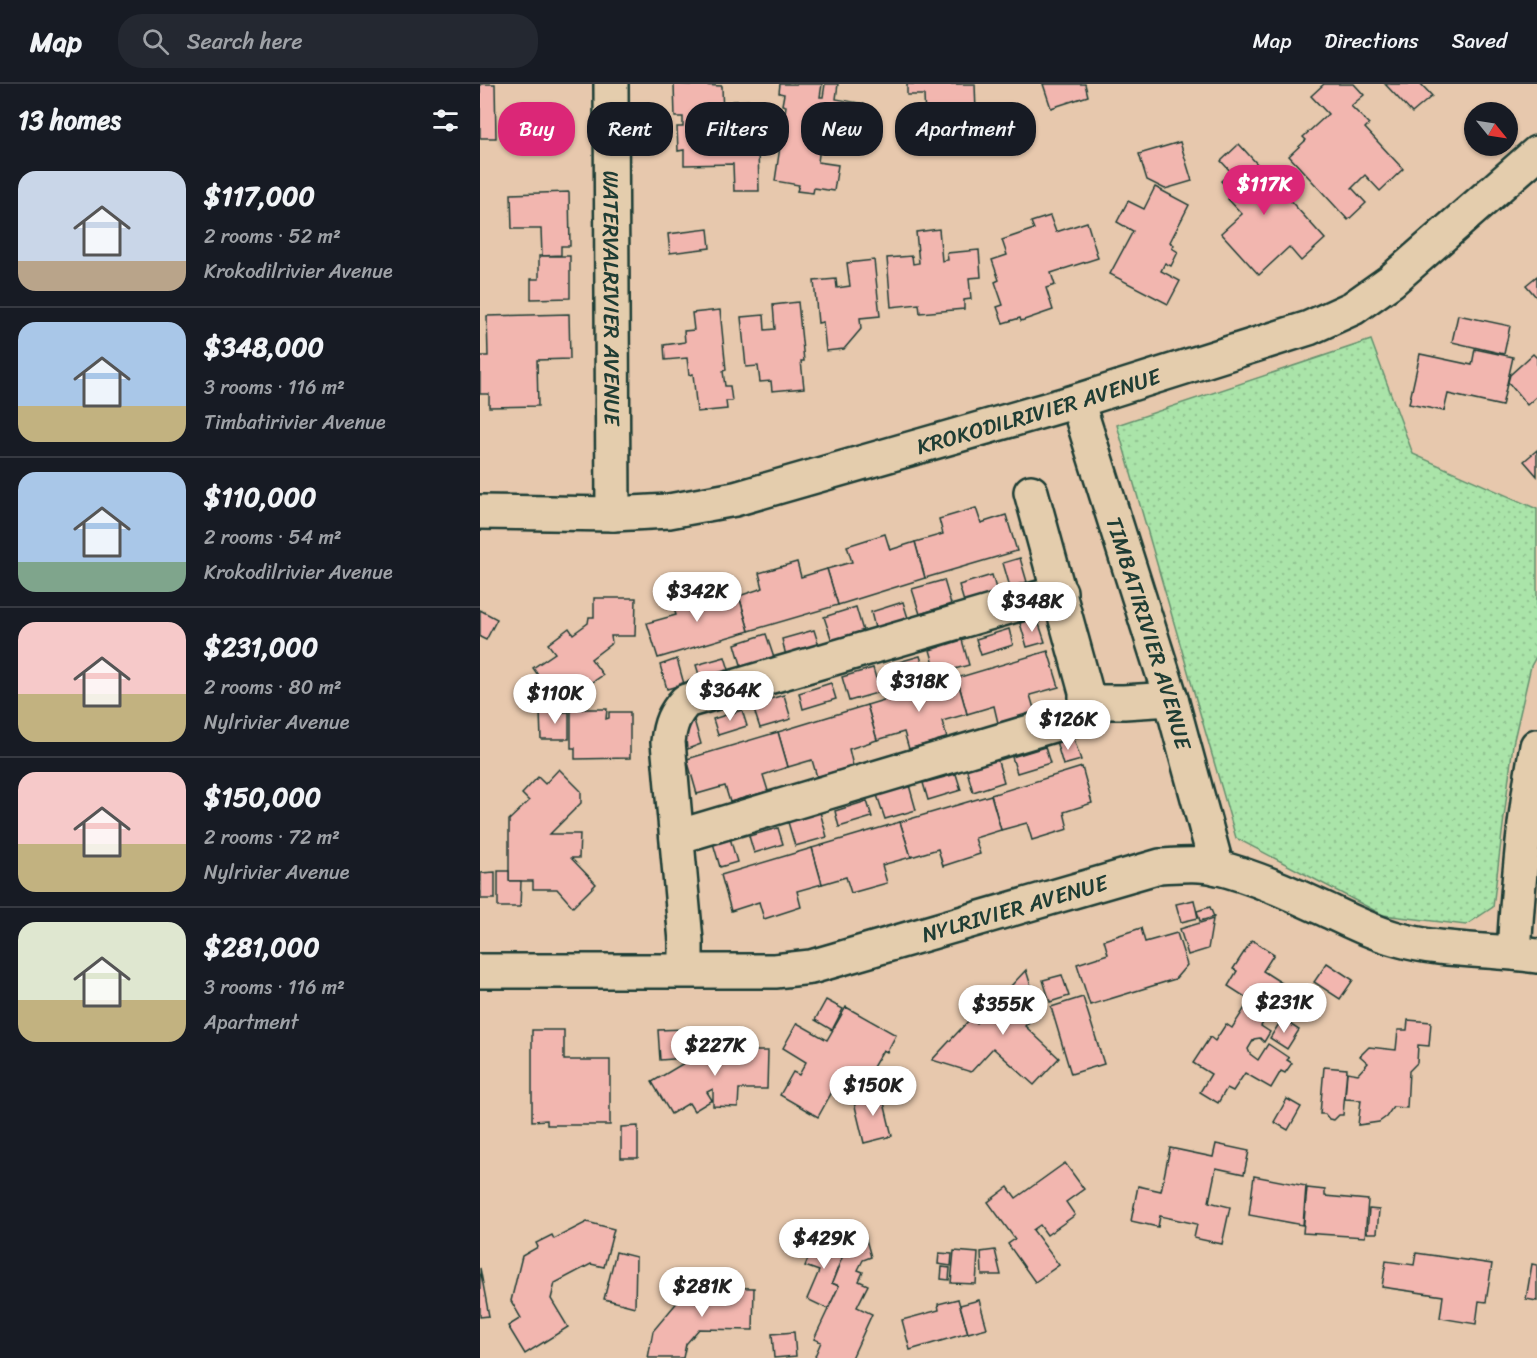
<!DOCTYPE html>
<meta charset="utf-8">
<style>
:root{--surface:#171b24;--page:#242831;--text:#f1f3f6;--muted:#9ea1a6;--line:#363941;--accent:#db2777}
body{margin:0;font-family:Sriracha,sans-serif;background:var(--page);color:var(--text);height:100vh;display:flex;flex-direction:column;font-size:22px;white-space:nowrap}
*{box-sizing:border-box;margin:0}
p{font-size:20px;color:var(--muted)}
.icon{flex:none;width:33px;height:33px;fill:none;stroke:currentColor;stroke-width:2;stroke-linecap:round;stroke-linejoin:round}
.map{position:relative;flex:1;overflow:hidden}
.side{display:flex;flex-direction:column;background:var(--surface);width:480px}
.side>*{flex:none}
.banner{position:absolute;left:18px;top:18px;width:570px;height:54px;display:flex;gap:12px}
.needle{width:39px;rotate:120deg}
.tools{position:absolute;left:984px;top:18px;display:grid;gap:12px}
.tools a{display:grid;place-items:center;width:54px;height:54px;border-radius:50%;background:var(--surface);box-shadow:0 2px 4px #0004;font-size:30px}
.price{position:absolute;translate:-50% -51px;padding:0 14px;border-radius:21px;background:#fff;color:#222;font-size:20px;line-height:39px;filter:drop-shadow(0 2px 3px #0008)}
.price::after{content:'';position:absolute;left:50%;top:36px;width:18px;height:14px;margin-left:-9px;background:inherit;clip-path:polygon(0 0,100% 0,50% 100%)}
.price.selected{background:var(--accent);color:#fff}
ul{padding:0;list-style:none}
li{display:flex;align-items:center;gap:18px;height:150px;padding:0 18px}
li+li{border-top:2px solid var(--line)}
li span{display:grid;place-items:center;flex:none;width:168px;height:120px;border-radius:18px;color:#555}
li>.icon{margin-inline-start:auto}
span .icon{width:72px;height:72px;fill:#fffc;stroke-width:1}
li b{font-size:26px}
h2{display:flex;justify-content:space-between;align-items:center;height:72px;padding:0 18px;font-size:26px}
.pill{padding:0 21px;border-radius:24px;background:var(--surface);box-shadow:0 2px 4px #0004;font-size:21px;line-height:54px}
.pill.selected{background:var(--accent);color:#fff}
header{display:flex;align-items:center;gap:36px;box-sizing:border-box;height:84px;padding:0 30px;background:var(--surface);border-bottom:2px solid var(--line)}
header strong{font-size:28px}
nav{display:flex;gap:33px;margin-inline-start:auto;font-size:21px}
.search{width:420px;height:54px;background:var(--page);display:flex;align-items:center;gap:15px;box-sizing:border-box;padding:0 21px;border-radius:24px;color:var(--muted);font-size:22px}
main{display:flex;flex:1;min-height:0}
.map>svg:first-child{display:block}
.grass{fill:url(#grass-dots);stroke:#64906e;stroke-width:1.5}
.building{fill:#f2b6af;stroke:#1f3d34;stroke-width:1.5}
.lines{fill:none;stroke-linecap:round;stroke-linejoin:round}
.minor-casing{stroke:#1f3d34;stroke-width:38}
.minor{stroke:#e4cdad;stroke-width:33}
.labels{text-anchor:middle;stroke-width:5;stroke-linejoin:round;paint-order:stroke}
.street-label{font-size:22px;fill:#1f3d34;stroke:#e4cdad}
</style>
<header>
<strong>Map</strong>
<div class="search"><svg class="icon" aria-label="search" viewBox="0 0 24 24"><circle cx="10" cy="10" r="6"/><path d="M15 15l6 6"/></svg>Search here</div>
<nav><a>Map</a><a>Directions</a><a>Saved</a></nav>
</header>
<main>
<section class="side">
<h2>13 homes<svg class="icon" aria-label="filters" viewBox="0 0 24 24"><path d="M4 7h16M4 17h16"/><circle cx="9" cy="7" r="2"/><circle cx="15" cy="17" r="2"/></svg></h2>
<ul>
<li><span style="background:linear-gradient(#c9d6e8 75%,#b9a48a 0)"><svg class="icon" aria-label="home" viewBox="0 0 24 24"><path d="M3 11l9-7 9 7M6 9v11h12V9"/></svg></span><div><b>$117,000</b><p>2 rooms · 52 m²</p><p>Krokodilrivier Avenue</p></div></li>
<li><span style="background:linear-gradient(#a9c7e8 70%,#c2b280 0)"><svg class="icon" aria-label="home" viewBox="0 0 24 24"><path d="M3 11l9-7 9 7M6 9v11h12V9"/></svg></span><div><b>$348,000</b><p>3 rooms · 116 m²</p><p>Timbatirivier Avenue</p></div></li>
<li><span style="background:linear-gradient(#a9c7e8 75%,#7fa58c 0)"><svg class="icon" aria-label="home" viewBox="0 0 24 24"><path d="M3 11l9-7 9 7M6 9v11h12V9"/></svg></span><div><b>$110,000</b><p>2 rooms · 54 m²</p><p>Krokodilrivier Avenue</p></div></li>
<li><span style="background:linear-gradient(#f6c9c9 60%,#c2b280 0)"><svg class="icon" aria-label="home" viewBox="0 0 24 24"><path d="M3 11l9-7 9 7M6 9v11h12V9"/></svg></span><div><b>$231,000</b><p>2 rooms · 80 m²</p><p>Nylrivier Avenue</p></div></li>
<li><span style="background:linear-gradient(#f6c9c9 60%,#c2b280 0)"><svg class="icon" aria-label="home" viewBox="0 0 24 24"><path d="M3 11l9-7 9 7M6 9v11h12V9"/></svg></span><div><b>$150,000</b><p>2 rooms · 72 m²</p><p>Nylrivier Avenue</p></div></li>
<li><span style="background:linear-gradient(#dfe7d0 65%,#c2b280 0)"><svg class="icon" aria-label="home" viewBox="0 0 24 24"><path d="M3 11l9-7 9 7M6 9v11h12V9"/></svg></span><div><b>$281,000</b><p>3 rooms · 116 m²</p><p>Apartment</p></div></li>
</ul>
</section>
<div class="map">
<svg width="1057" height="1274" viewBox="0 0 1057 1274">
<defs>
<pattern id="grass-dots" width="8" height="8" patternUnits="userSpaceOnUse" patternTransform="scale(1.5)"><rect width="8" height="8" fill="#aae4a9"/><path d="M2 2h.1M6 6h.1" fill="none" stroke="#92c492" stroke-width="1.8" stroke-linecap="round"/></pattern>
</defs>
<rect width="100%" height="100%" fill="#e7c8ad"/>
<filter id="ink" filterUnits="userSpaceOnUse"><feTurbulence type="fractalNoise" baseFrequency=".0167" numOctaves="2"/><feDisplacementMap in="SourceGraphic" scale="12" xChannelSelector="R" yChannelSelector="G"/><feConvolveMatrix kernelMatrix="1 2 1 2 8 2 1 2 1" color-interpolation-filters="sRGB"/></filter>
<g filter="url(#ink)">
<polygon class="grass" points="891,256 933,370 1057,425 1057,571 1051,582 1033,660 1013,823 986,841 903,831 756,754 637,341"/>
<g class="building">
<polygon points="0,0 15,0 16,54 0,54"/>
<polygon points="194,0 242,2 243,34 252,33 252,17 277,16 279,107 254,107 253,80 204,81 204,66 198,67 197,43 203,43 203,33 195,33"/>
<polygon points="300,0 342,0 340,13 343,13 345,0 358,0 356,15 385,20 381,47 343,41 338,78 358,81 354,107 334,104 333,109 317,107 319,101 295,97 306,22 302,21 304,10 299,9"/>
<polygon points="427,0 495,0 497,58 469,60 469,62 429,64 428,36 445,35 444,11 427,11"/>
<polygon points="563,0 605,0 608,12 571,24"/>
<polygon points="844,0 874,0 884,11 871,22 889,40 885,44 923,85 900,107 885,91 872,104 886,119 868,136 809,72 826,56 823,53 848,30 831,12"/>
<polygon points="905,0 941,0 952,12 932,29"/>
<polygon points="700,58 712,97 685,105 667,96 659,70"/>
<polygon points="759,60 845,155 821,177 809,163 779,191 741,149 762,130 748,115 753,110 741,97 751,88 741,77"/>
<polygon points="675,103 709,121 690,158 694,161 692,164 698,168 691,182 685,179 681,187 700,197 688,220 630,190 653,147 637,138 648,117 664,125"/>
<polygon points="89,108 90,162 81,162 81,171 62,172 61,145 32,145 31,110"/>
<polygon points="570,132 576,148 607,138 618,174 571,189 575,201 566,204 573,226 541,237 540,234 523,239 517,223 523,221 515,198 519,196 512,176 527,171 522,156 554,145 551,138"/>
<polygon points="228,145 230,164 190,169 188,150"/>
<polygon points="459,145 462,177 468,176 467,169 499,166 501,193 489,194 491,215 484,216 484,225 440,229 439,220 411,223 407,174 432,172 433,180 439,179 436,148"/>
<polygon points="59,172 90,172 90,214 51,215 51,195 59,195"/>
<polygon points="394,176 400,232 380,234 381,245 364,265 346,267 343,238 338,239 334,197 356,195 357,204 370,202 367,179"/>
<polygon points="1057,192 1057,214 1046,201"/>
<polygon points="318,218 324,277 321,277 324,304 292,307 291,297 280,298 278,282 266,283 261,233 284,231 285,246 295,245 293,221"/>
<polygon points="240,226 246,286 243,287 245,302 250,302 252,317 246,317 247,325 217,328 213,290 209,291 207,274 185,276 184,261 205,258 204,247 214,246 212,229"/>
<polygon points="89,230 90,275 57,276 58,322 9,323 9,310 0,310 0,272 8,272 7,232"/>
<polygon points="978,231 1030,242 1024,270 972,258"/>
<polygon points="995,265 1033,273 1022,322 968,310 964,327 929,320 940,270 992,281"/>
<polygon points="1053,270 1057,274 1057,312 1047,321 1028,298 1030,291"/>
<polygon points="1057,366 1057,392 1044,377"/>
<polygon points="496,424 501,439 526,431 537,467 445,494 435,458 463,450 459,435"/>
<polygon points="405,450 410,466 435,458 445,494 358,521 347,485 372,478 367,462"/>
<polygon points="540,474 547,498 530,503 523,479"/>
<polygon points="317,478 321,493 347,485 358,521 269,547 259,512 283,504 279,489"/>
<polygon points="512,491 517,508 484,518 479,501"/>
<polygon points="464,496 471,520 440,530 432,505"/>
<polygon points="229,504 234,519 259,512 269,547 178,574 167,539 196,531 191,515"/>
<polygon points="114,514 156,514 155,552 131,552 132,559 111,575 123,591 101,606 93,595 71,610 53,584 75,569 68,560 89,544 93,550 108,539 109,533 114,533"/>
<polygon points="423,518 428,534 395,544 391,528"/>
<polygon points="376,523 383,547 352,557 344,533"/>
<polygon points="0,526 17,535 6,556 0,553"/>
<polygon points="557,534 565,558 547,563 540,539"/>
<polygon points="529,545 533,561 501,571 496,555"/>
<polygon points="334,546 339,562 306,572 302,555"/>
<polygon points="286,550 294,574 262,584 255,560"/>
<polygon points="482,556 489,581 457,590 450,566"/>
<polygon points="568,567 579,603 550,611 555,628 518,639 514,622 487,630 477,594"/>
<polygon points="440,572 445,588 412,598 408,581"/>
<polygon points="245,573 250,589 221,597 216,581"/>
<polygon points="197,575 204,600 187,605 180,581"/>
<polygon points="393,584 400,608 369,617 362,593"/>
<polygon points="477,594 487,630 462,637 467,654 429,665 424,648 397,656 387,621"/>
<polygon points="351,599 356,615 323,625 319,609"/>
<polygon points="304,611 311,635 280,644 272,620"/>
<polygon points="387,621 397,656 369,665 373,682 337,693 332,676 308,683 298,648"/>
<polygon points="91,625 127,625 126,635 129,634 129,628 150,628 150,674 95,675 95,664 91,664"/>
<polygon points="262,626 267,642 238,651 233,635"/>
<polygon points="60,628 89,628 89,655 61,655"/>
<polygon points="214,636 221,660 205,666 197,641"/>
<polygon points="298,648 308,683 283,691 288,707 250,718 245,702 217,710 207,675"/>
<polygon points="593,652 601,676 583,681 576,657"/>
<polygon points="565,663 570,679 537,689 532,673"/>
<polygon points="517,674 524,698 493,708 486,683"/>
<polygon points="602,683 612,719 584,728 588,745 552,756 547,739 521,746 511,711"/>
<polygon points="79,685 101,707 101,719 70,750 100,750 99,774 91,774 116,800 93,823 77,805 53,805 53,797 29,797 29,736 49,717 42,710 58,693 65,700"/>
<polygon points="476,690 481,706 448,716 443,699"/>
<polygon points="429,701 436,726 405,735 397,711"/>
<polygon points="511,711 521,746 495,754 500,770 463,782 458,765 431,773 420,738"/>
<polygon points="387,717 392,733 359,743 355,727"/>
<polygon points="340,728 347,753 315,762 308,738"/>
<polygon points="420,738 431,773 402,781 407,799 371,809 366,793 342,800 332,764"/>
<polygon points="298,744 303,760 274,769 269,752"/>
<polygon points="250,754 257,778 240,783 233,759"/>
<polygon points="332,764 342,800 317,807 321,823 284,835 279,818 251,827 241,791"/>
<polygon points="18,787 29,787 29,797 41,797 40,823 18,823"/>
<polygon points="15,788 15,815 1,815 1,789"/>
<polygon points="714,816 718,834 701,838 696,820"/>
<polygon points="730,823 734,833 720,837 717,827"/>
<polygon points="733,835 728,865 708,871 700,845"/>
<polygon points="661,844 665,858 697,849 707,881 695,895 610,921 597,880 628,870 624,856"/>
<polygon points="772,856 794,870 783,887 805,901 801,907 807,911 796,929 791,926 781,942 790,948 784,958 780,954 774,955 768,965 770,970 778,976 788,960 809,974 807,976 812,979 805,989 801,987 791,1004 765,989 753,1007 747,1004 738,1019 720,1008 731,990 713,979 730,953 735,957 746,940 752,944 770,916 748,902 757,887 753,885"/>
<polygon points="847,879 873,896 860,915 834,898"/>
<polygon points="546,886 559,928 545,942 579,974 554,1001 513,964 491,988 452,976 491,934 496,939"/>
<polygon points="582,891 589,912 570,918 563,896"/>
<polygon points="603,913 624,980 591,990 571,923"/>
<polygon points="346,916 363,925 352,946 335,936"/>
<polygon points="366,923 416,951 407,968 403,966 385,997 381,994 373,1008 357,999 338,1033 300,1011 313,988 319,991 326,978 303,964 317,939 347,956"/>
<polygon points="802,935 819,946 807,965 790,954"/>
<polygon points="928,936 951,938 949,962 938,961 937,979 929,987 927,1024 913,1023 906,1033 899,1038 878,1041 881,1016 865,1015 867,988 878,990 888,979 880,972 889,963 916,966 918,946 927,946"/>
<polygon points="205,945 206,974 180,976 178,946"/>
<polygon points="52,946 84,946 84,976 130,976 130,1041 67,1041 67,1036 52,1037"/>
<polygon points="241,950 262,950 262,967 288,967 287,1005 259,1005 258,1023 233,1022 233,1005 227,1008 232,1016 214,1027 209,1019 191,1030 172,998 224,967 240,967"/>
<polygon points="844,983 867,985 863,1031 859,1031 854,1036 849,1035 845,1030 840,1030"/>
<polygon points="401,1006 412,1052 384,1059 373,1014"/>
<polygon points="807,1015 821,1023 808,1046 794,1038"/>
<polygon points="158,1042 158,1074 141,1074 141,1043"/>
<polygon points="736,1060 769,1067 764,1090 736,1084 729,1118 750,1123 742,1160 714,1154 717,1140 680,1132 678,1143 651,1137 658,1102 681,1107 690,1064 733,1073"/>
<polygon points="585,1079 604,1105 586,1118 595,1131 567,1151 560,1141 553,1146 579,1181 555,1198 528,1160 535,1155 508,1118 528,1103 536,1114"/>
<polygon points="774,1092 826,1102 823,1141 769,1131"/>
<polygon points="827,1104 845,1106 845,1112 888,1116 885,1153 823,1149"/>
<polygon points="889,1125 899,1126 897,1149 887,1149"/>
<polygon points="107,1138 134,1145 124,1183 111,1180 75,1199 71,1215 88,1243 45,1270 28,1242 41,1234 31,1217 42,1172 58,1163 56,1159 72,1151 74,1155"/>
<polygon points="339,1149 354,1156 352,1161 365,1166 352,1199 359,1202 348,1225 327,1215 339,1187 325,1182"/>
<polygon points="385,1152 391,1173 383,1176 378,1186 383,1188 379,1197 388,1201 377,1223 392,1230 372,1274 337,1274 335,1272 341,1258 334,1255 359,1202 352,1199 369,1156"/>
<polygon points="515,1166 521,1191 502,1191 501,1168"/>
<polygon points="474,1167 498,1169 496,1200 471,1199"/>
<polygon points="136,1168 156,1173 155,1223 124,1215"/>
<polygon points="459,1169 472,1170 471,1182 458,1180"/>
<polygon points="936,1169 1012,1180 1006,1218 999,1217 996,1240 960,1234 963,1212 902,1203 906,1177 934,1181"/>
<polygon points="1052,1180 1057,1181 1057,1217 1046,1215"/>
<polygon points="462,1183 470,1184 469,1196 461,1195"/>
<polygon points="0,1184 9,1232 0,1233"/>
<polygon points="210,1203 274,1204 273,1246 219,1245 206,1260 203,1274 168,1274 173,1247"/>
<polygon points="478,1215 488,1249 430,1266 422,1236 459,1226 458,1220"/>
<polygon points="499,1216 507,1244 488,1249 480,1221"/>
<polygon points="314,1248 316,1272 294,1274 292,1250"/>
</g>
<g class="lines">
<defs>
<g id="minor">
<path id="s1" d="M 131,0 L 133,430"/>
<path id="s2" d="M 597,317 L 691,615 L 737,784"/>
<path id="s3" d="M 0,428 L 133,430 L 189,427 L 255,415 L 597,317 L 829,244 L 873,224 L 911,197 L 1057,69"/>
<polyline points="607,618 644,618 691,615"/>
<polyline points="197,753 600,633 606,626 606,608 551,408"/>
<path d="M 1034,869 C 1038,799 1044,730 1057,662"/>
<path d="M 206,886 L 206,857 L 188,658 C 190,640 194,630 206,617 L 580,508"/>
<path id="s4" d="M 0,887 L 295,887 L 331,883 L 680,782 C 699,781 720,779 739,784 C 779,794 816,812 853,829 C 874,839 895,849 917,855 C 962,868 1011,865 1057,872"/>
</g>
</defs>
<use href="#minor" class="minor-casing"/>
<use href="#minor" class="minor"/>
</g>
</g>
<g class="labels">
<g class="street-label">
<text dy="8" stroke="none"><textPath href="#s1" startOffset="214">WATERVALRIVIER AVENUE</textPath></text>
<text dy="8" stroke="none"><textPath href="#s3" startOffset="572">KROKODILRIVIER AVENUE</textPath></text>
<text dy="8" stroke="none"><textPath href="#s2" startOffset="243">TIMBATIRIVIER AVENUE</textPath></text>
<text dy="8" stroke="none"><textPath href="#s4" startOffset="543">NYLRIVIER AVENUE</textPath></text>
</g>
</g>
</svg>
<div class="tools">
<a><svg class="needle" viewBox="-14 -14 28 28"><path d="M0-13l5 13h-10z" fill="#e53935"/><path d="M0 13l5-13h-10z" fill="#9ea1a6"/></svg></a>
</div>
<b class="price selected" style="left:784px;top:132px">$117K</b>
<b class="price" style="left:217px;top:539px">$342K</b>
<b class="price" style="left:552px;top:549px">$348K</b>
<b class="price" style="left:439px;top:629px">$318K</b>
<b class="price" style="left:250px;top:638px">$364K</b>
<b class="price" style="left:75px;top:641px">$110K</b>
<b class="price" style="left:588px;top:667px">$126K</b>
<b class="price" style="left:804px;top:950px">$231K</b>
<b class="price" style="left:523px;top:952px">$355K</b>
<b class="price" style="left:235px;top:993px">$227K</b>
<b class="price" style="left:393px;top:1033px">$150K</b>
<b class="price" style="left:344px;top:1186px">$429K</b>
<b class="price" style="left:222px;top:1234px">$281K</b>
<div class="banner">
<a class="pill selected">Buy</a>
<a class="pill">Rent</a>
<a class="pill">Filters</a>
<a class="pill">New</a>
<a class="pill">Apartment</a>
</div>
</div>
</main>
